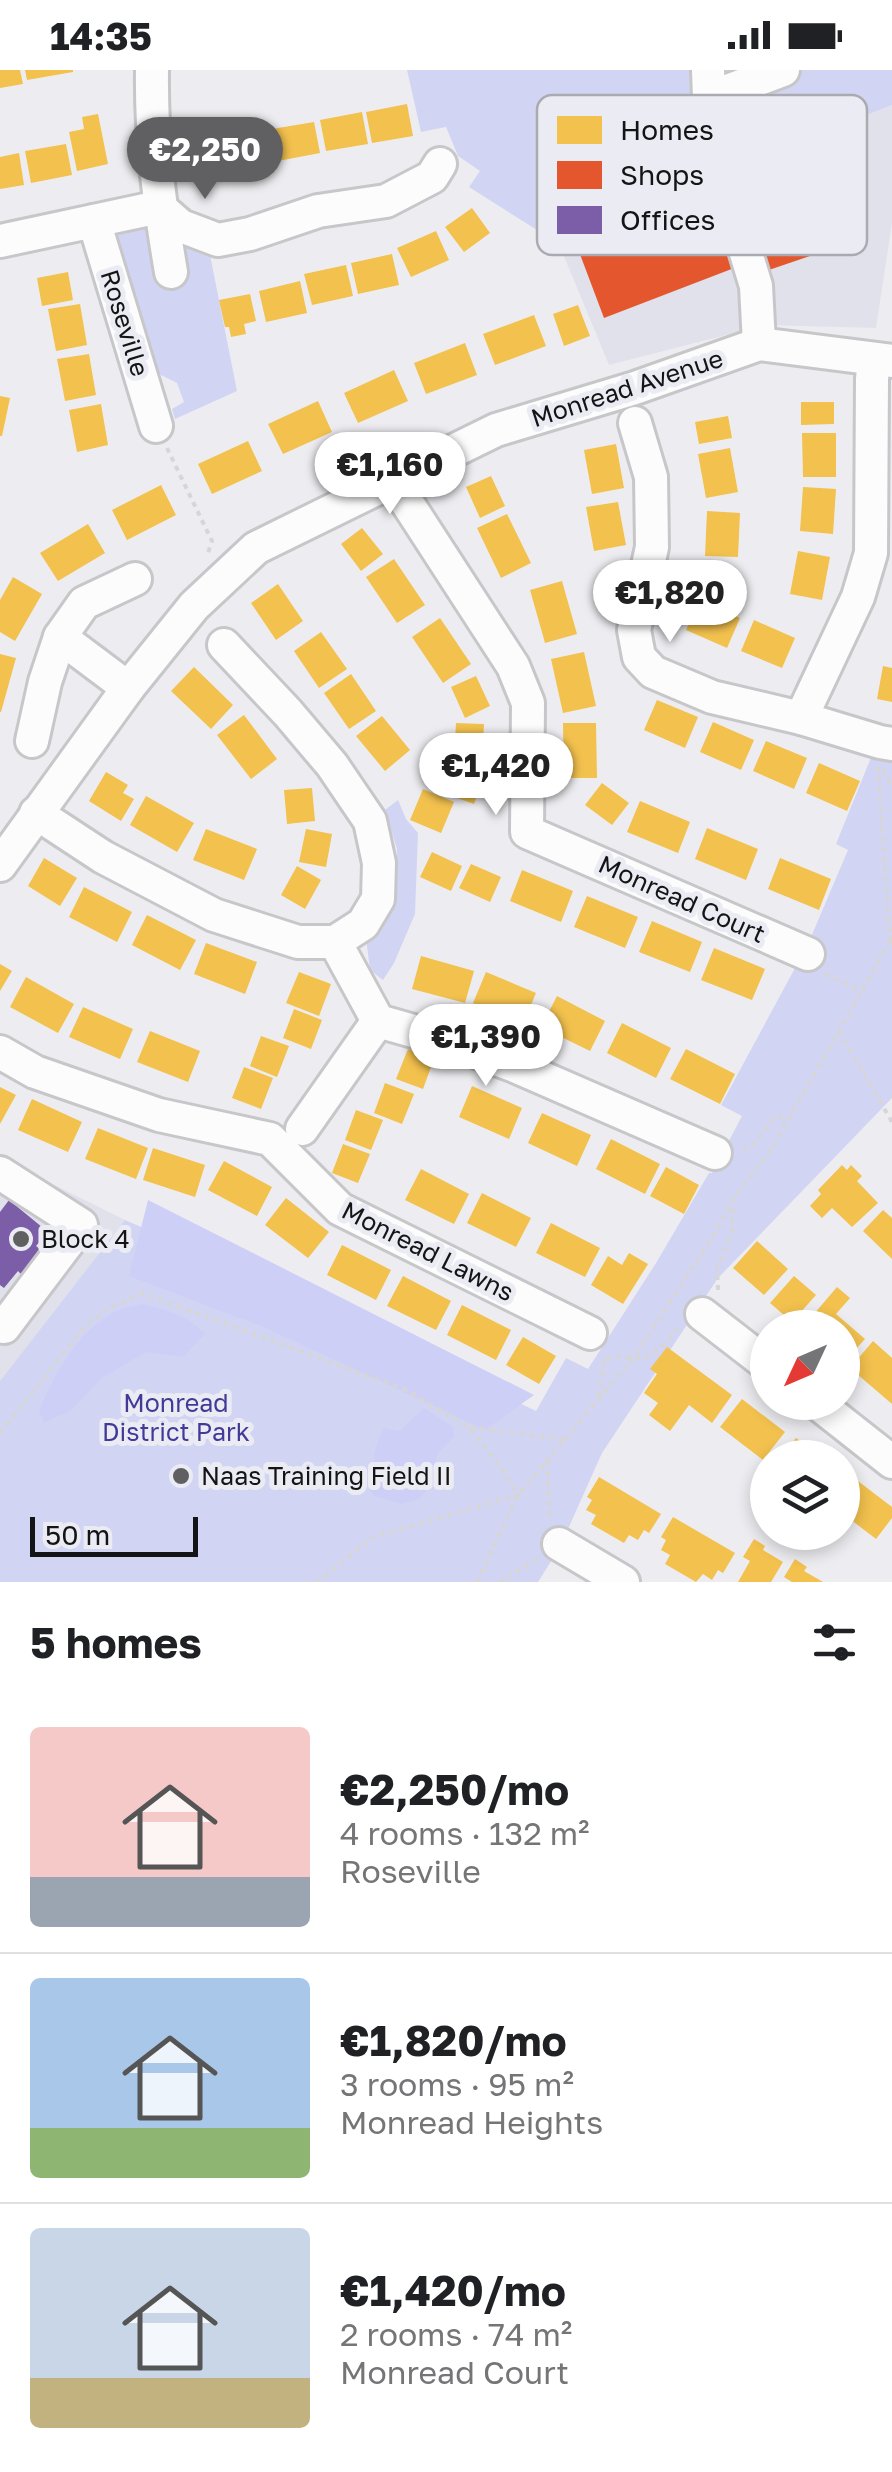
<!DOCTYPE html>
<meta charset="utf-8">
<style>
:root{--surface:#fff;--page:#f2f2f2;--text:#202124;--muted:#757577;--line:#e0e0e0;--accent:#606063}
body{margin:0;font-family:"Golos Text",sans-serif;background:var(--page);color:var(--text);height:100vh;display:flex;flex-direction:column;font-size:38px;white-space:nowrap}
*{box-sizing:border-box;margin:0}
p{font-size:32px;color:var(--muted)}
.icon{flex:none;width:55px;height:55px;fill:none;stroke:currentColor;stroke-width:2;stroke-linecap:round;stroke-linejoin:round}
.map{position:relative;height:1512px;overflow:hidden}
.sheet{display:flex;flex-direction:column;background:var(--surface);flex:1}
.sheet>*{flex:none}
.needle{width:65px;rotate:226deg}
.buttons{position:absolute;left:750px;top:1240px;display:grid;gap:20px}
.buttons a{display:grid;place-items:center;width:110px;height:110px;border-radius:50%;background:var(--surface);box-shadow:0 5px 15px #0003;font-size:50px}
.scale{position:absolute;left:30px;bottom:25px;width:168px;box-sizing:border-box;padding-left:10px;border:5px solid #141417;border-top:0;font-size:28px;line-height:35px;white-space:nowrap;color:#141417;-webkit-text-stroke:8px #ebebf3;paint-order:stroke}
.price{position:absolute;translate:-50% -85px;padding:0 22px;border-radius:35px;background:#fff;color:#222;font-size:32px;line-height:65px;filter:drop-shadow(0 2px 5px #0008)}
.price::after{content:'';position:absolute;left:50%;top:60px;width:30px;height:22px;margin-left:-15px;background:inherit;clip-path:polygon(0 0,100% 0,50% 100%)}
.price.active{background:var(--accent);color:#fff}
ul{padding:0;list-style:none}
li{display:flex;align-items:center;gap:30px;height:250px;padding:0 30px}
li+li{border-top:2px solid var(--line)}
li span{display:grid;place-items:center;flex:none;width:280px;height:200px;border-radius:10px;color:#555}
li>.icon{margin-inline-start:auto}
span .icon{width:120px;height:120px;fill:#fffc;stroke-width:1}
li b{font-size:42px}
h2{display:flex;justify-content:space-between;align-items:center;height:120px;padding:0 30px;font-size:42px}
.status{display:flex;justify-content:space-between;align-items:center;height:70px;padding:0 50px;background:var(--surface);direction:ltr}
.status svg{height:28px;fill:currentColor}
.map>svg:first-child{display:block}
.built{fill:#e0e1eb}
.green{fill:#d2d4f3}
.forest{fill:#cdcff6}
.homes{fill:#f2c14e}
.shops{fill:#e4572e}
.offices{fill:#7b5ea7}
.lines{fill:none;stroke-linecap:round;stroke-linejoin:round}
.minor-casing{stroke:#c7c7ca;stroke-width:38}
.path{stroke:#d6d6d7;stroke-width:4;stroke-dasharray:5 5;stroke-linecap:butt}
.minor{stroke:#fcfcfd;stroke-width:32}
.poi-dot{fill:#606063;stroke:#ebebf3;stroke-width:4}
.labels{text-anchor:middle;stroke-width:10;stroke-linejoin:round;paint-order:stroke}
.street-label{font-size:25px;fill:#141417;stroke:#ebebf3}
.poi-label{font-size:25px;fill:#141417;stroke:#ebebf3;text-anchor:start}
.park-label{font-size:25px;fill:#413a99;stroke:#ebebf3}
.key{fill:#ebebf3;stroke:#aaaab1;stroke-width:2.5}
.key-label{font-size:28px;fill:#141417}
</style>
<div class="status"><b>14:35</b><svg viewBox="0 0 49 12"><path d="M0 12V9h3v3zM5 12V6h3v6zM10 12V3h3v9zM15 12V0h3v12zM26 1h20v11H26zM47 4h2v5h-2z"/></svg></div>
<div class="map">
<svg width="892" height="1512" viewBox="0 0 892 1512">
<rect width="100%" height="100%" fill="#ededf1"/>
<g class="built">
<polygon points="892,35 892,153 876,258 765,255 609,295 556,167"/>
<polygon points="0,1088 125,1150 0,1311"/>
</g>
<g class="green">
<polygon points="407,0 892,0 892,35 557,167 559,174 541,180 537,160 469,117 480,101 458,86 446,57 421,62"/>
<polygon points="140,151 153,167 210,185 237,321 175,349 172,339 184,332 177,313 149,299 105,157"/>
<polygon points="872,685 892,688 892,1028 718,1208 602,1383 560,1477 538,1512 0,1512 0,1311 125,1150 260,1208 536,1341 566,1288 588,1299 656,1193 709,1103 712,1103 742,1046 721,1035 808,874 848,780 836,774"/>
<polygon points="398,730 406,749 418,763 415,844 394,893 383,910 370,900 366,868 393,827 397,803 397,779 385,740"/>
</g>
<g class="forest">
<polygon points="148,1130 534,1325 485,1360 266,1258 129,1206"/>
<path d="M 142,1234 C 166,1240 188,1245 205,1264 L 183,1287 L 146,1282 L 102,1308 L 71,1340 L 44,1353 L 39,1341 C 55,1304 79,1257 119,1240 C 126,1237 135,1236 142,1234 Z"/>
<path d="M 424,1338 L 453,1357 L 454,1367 L 438,1383 L 426,1421 L 417,1430 L 402,1434 L 374,1426 L 366,1413 L 375,1397 C 372,1382 378,1372 384,1358 L 400,1361 Z"/>
</g>
<g class="homes">
<polygon points="0,0 20,0 23,14 0,18"/>
<polygon points="25,0 73,0 73,2 27,10"/>
<polygon points="407,34 413,66 372,73 366,42"/>
<polygon points="362,42 368,74 326,81 320,50"/>
<polygon points="98,44 108,94 77,101 69,62 84,59 82,47"/>
<polygon points="314,52 320,83 278,91 272,59"/>
<polygon points="269,60 275,91 233,99 227,67"/>
<polygon points="222,66 228,97 196,104 190,73"/>
<polygon points="66,74 72,105 31,113 25,81"/>
<polygon points="19,83 24,115 0,119 0,87"/>
<polygon points="472,138 490,163 464,182 445,157"/>
<polygon points="436,161 449,190 411,207 397,178"/>
<polygon points="392,184 399,215 358,224 351,193"/>
<polygon points="346,195 353,226 312,235 304,204"/>
<polygon points="68,202 73,230 42,236 37,208"/>
<polygon points="300,211 307,243 266,252 259,221"/>
<polygon points="250,224 256,251 244,254 246,264 231,267 229,257 225,257 219,230"/>
<polygon points="80,234 87,275 56,281 48,239"/>
<polygon points="578,235 590,266 564,276 553,244"/>
<polygon points="534,245 546,276 495,295 483,264"/>
<polygon points="465,273 477,305 426,324 414,293"/>
<polygon points="89,284 96,325 65,331 57,289"/>
<polygon points="394,300 408,331 358,353 344,323"/>
<polygon points="0,326 10,328 2,366 0,366"/>
<polygon points="318,331 332,362 283,384 268,354"/>
<polygon points="801,332 834,332 834,354 801,355"/>
<polygon points="101,334 108,375 77,382 69,340"/>
<polygon points="728,346 732,368 699,374 695,352"/>
<polygon points="802,363 836,363 836,407 803,407"/>
<polygon points="248,371 262,401 212,424 198,394"/>
<polygon points="616,374 624,418 592,424 584,380"/>
<polygon points="730,378 738,422 706,428 698,384"/>
<polygon points="491,406 505,436 480,448 466,417"/>
<polygon points="161,415 176,445 127,470 112,440"/>
<polygon points="803,417 836,419 833,464 800,461"/>
<polygon points="618,432 626,475 594,481 586,437"/>
<polygon points="707,441 740,443 738,487 705,486"/>
<polygon points="507,444 531,493 501,508 477,458"/>
<polygon points="88,454 105,483 58,511 40,483"/>
<polygon points="362,458 383,484 361,501 341,474"/>
<polygon points="798,481 830,487 822,530 790,524"/>
<polygon points="394,489 425,535 397,553 366,507"/>
<polygon points="13,507 42,524 15,571 0,562 0,530"/>
<polygon points="562,511 577,564 545,573 530,520"/>
<polygon points="278,514 303,551 276,570 251,533"/>
<polygon points="699,530 740,548 727,578 686,560"/>
<polygon points="440,548 471,594 443,613 412,567"/>
<polygon points="754,550 795,568 782,598 741,581"/>
<polygon points="321,562 347,599 319,618 294,581"/>
<polygon points="584,582 596,636 563,643 551,589"/>
<polygon points="0,584 16,588 1,642 0,642"/>
<polygon points="883,596 892,598 892,632 877,629"/>
<polygon points="194,597 233,635 211,659 171,621"/>
<polygon points="351,604 376,641 349,659 324,623"/>
<polygon points="476,606 490,636 465,648 451,617"/>
<polygon points="657,630 698,647 685,678 644,660"/>
<polygon points="244,645 277,689 251,709 217,665"/>
<polygon points="382,646 410,680 385,701 356,666"/>
<polygon points="713,652 754,670 741,700 700,682"/>
<polygon points="456,653 484,654 482,688 454,686"/>
<polygon points="563,653 596,653 597,708 564,708"/>
<polygon points="766,671 807,688 794,719 753,701"/>
<polygon points="440,691 458,697 459,693 485,703 474,734 431,719"/>
<polygon points="819,693 860,711 847,741 806,723"/>
<polygon points="106,702 128,715 123,723 134,729 121,751 89,731"/>
<polygon points="602,713 629,733 612,755 585,735"/>
<polygon points="312,718 315,751 287,754 284,720"/>
<polygon points="423,719 454,732 441,763 410,750"/>
<polygon points="146,726 194,753 177,782 130,755"/>
<polygon points="640,731 690,752 678,783 627,762"/>
<polygon points="707,758 758,779 746,810 695,789"/>
<polygon points="206,759 257,779 244,810 193,790"/>
<polygon points="306,759 332,764 326,797 299,792"/>
<polygon points="432,782 462,796 451,821 420,807"/>
<polygon points="44,788 77,808 60,836 28,816"/>
<polygon points="780,788 831,809 819,840 768,819"/>
<polygon points="471,794 501,807 490,832 459,818"/>
<polygon points="297,796 321,810 305,839 281,825"/>
<polygon points="522,800 573,821 561,852 510,831"/>
<polygon points="84,817 132,842 117,872 69,847"/>
<polygon points="587,826 638,847 625,878 574,857"/>
<polygon points="147,845 196,870 180,900 132,875"/>
<polygon points="652,851 702,872 690,902 639,882"/>
<polygon points="206,873 257,892 245,924 194,904"/>
<polygon points="714,878 765,899 752,930 701,910"/>
<polygon points="421,886 474,901 465,933 412,919"/>
<polygon points="0,894 12,901 0,921"/>
<polygon points="299,902 331,914 319,946 286,933"/>
<polygon points="486,902 536,923 523,954 473,933"/>
<polygon points="26,907 74,934 58,963 10,937"/>
<polygon points="557,926 605,951 590,981 541,957"/>
<polygon points="83,937 133,959 120,989 69,967"/>
<polygon points="294,939 322,950 311,979 283,968"/>
<polygon points="622,953 671,978 656,1008 607,983"/>
<polygon points="150,961 200,981 188,1012 137,992"/>
<polygon points="261,966 289,976 277,1007 250,996"/>
<polygon points="408,979 434,989 423,1019 396,1009"/>
<polygon points="686,979 735,1004 720,1034 670,1009"/>
<polygon points="244,997 273,1008 261,1039 232,1028"/>
<polygon points="385,1013 414,1024 402,1054 374,1043"/>
<polygon points="472,1016 522,1038 509,1069 459,1047"/>
<polygon points="0,1017 16,1025 0,1054"/>
<polygon points="32,1029 82,1052 68,1082 18,1060"/>
<polygon points="356,1040 383,1050 371,1080 345,1070"/>
<polygon points="542,1043 591,1065 577,1096 528,1073"/>
<polygon points="98,1058 148,1078 136,1109 85,1089"/>
<polygon points="611,1069 660,1094 645,1124 596,1099"/>
<polygon points="343,1074 370,1084 358,1113 332,1103"/>
<polygon points="153,1078 205,1095 195,1127 143,1110"/>
<polygon points="224,1091 272,1117 257,1146 208,1120"/>
<polygon points="842,1095 847,1100 851,1095 862,1106 857,1111 878,1133 852,1157 832,1138 822,1148 810,1136 821,1124 818,1120"/>
<polygon points="666,1097 699,1115 684,1144 650,1126"/>
<polygon points="421,1099 469,1124 454,1154 405,1130"/>
<polygon points="482,1123 531,1148 516,1177 467,1153"/>
<polygon points="286,1128 329,1162 308,1188 265,1155"/>
<polygon points="883,1140 892,1148 892,1189 863,1161"/>
<polygon points="551,1153 600,1178 585,1207 536,1183"/>
<polygon points="757,1171 788,1199 764,1225 733,1198"/>
<polygon points="342,1175 391,1200 376,1230 327,1205"/>
<polygon points="629,1183 648,1194 623,1234 591,1215 608,1186 622,1195"/>
<polygon points="403,1206 451,1231 436,1260 387,1236"/>
<polygon points="794,1206 816,1225 792,1252 770,1233"/>
<polygon points="837,1217 850,1228 836,1244 865,1269 842,1294 842,1258 802,1258"/>
<polygon points="462,1235 511,1260 496,1290 447,1265"/>
<polygon points="523,1267 556,1286 539,1314 506,1295"/>
<polygon points="873,1271 892,1288 892,1334 850,1298"/>
<polygon points="667,1277 732,1325 712,1353 689,1335 670,1361 649,1345 658,1333 644,1323 657,1304 650,1299"/>
<polygon points="742,1329 785,1362 763,1390 720,1357"/>
<polygon points="796,1368 823,1388 781,1388"/>
<polygon points="599,1407 661,1444 649,1463 644,1460 638,1470 629,1465 624,1473 591,1454 596,1445 586,1440 592,1430 587,1427"/>
<polygon points="854,1408 892,1437 892,1448 876,1469 842,1443 842,1423"/>
<polygon points="673,1447 735,1483 723,1503 718,1500 712,1510 703,1504 696,1512 665,1494 670,1485 661,1480 666,1470 661,1467"/>
<polygon points="754,1469 765,1476 763,1480 783,1492 771,1512 738,1512 750,1491 743,1487"/>
<polygon points="795,1489 807,1497 804,1501 823,1512 792,1512 784,1507"/>
</g>
<g class="shops">
<polygon points="810,110 815,122 829,117 848,173 766,201 748,148 768,141 763,126"/>
<polygon points="724,149 742,195 604,248 578,179 624,161 632,183"/>
</g>
<polygon class="offices" points="9,1130 48,1162 36,1176 41,1180 21,1204 18,1201 4,1218 0,1215 0,1142"/>
<g class="lines">
<defs>
<g id="minor">
<path d="M 152,0 C 151,72 159,131 171,202"/>
<polyline points="708,0 709,28 783,0"/>
<polyline points="709,64 709,28"/>
<polyline points="714,121 738,157 756,216 759,274"/>
<polyline points="94,151 156,356"/>
<polyline points="0,171 159,137 181,156 218,170 250,164 318,141 386,131 432,107 440,94"/>
<polyline points="635,353 651,407 652,477 634,560 639,587 653,602 712,627 801,648 880,672 892,674"/>
<polyline points="393,411 513,596 528,633 527,762 808,884"/>
<polyline points="60,567 84,533 135,509"/>
<polyline points="801,648 858,527 871,483 872,309 874,289"/>
<polyline points="32,671 45,612 60,567 128,618"/>
<polyline points="36,743 103,787 214,845 298,872 335,872 363,854 378,829 379,793 370,751 332,695 288,643 224,575"/>
<polyline points="0,795 128,618 194,536 256,478 496,360 635,318 759,274 892,291"/>
<polyline points="335,872 378,951 445,970 515,996 715,1083"/>
<polyline points="0,982 35,1002 159,1045 270,1069 340,1139 590,1263"/>
<polyline points="302,1059 378,951"/>
<polyline points="0,1103 81,1155 4,1257 0,1255"/>
<polyline points="702,1244 768,1295"/>
<polyline points="816,1332 892,1392"/>
<polyline points="559,1474 623,1512"/>
</g>
</defs>
<use href="#minor" class="minor-casing"/>
<g class="path">
<polyline points="167,378 212,471 208,483"/>
<polyline points="878,697 890,872"/>
<polyline points="883,700 892,717"/>
<polyline points="825,904 862,921"/>
<polyline points="839,961 892,1052"/>
<polyline points="743,1080 753,1075 775,1046 787,1048"/>
<polyline points="718,1220 717,1198 732,1164 733,1133"/>
<polyline points="606,1289 620,1286 644,1289 664,1275 678,1258"/>
<polyline points="599,1326 605,1287"/>
<polyline points="470,1357 564,1370"/>
<polyline points="0,1363 85,1256 107,1239 142,1223 406,1320 469,1357 501,1397 518,1425 373,1467 317,1512"/>
<polyline points="547,1391 550,1451"/>
<polyline points="477,1512 518,1425 634,1287 713,1166 734,1128 769,1083 892,868"/>
<polyline points="499,1512 538,1488"/>
</g>
<use href="#minor" class="minor"/>
</g>
<g class="poi-dot">
<circle cx="21" cy="1169" r="10"/>
<circle cx="181" cy="1406" r="10"/>
</g>
<g class="labels">
<g class="street-label">
<text transform="translate(125 253) rotate(73)" y="9">Roseville</text>
<text transform="translate(627 318) rotate(-18)" y="9">Monread Avenue</text>
<text transform="translate(682 829) rotate(24)" y="9">Monread Court</text>
<text transform="translate(428 1181) rotate(27)" y="9">Monread Lawns</text>
</g>
<g class="poi-label">
<text x="41" y="1178">Block 4</text>
<text x="201" y="1415">Naas Training Field II</text>
</g>
<g class="park-label">
<text x="176" y="1342">Monread<tspan x="176" dy="29">District Park</tspan></text>
</g>
</g>
<rect x="537" y="25" width="330" height="160" rx="15" class="key"/>
<rect x="557" y="46" width="45" height="28" fill="#f2c14e"/>
<rect x="557" y="91" width="45" height="28" fill="#e4572e"/>
<rect x="557" y="136" width="45" height="28" fill="#7b5ea7"/>
<g class="key-label">
<text x="620" y="70">Homes</text>
<text x="620" y="115">Shops</text>
<text x="620" y="160">Offices</text>
</g>
</svg>
<div class="buttons">
<a><svg class="needle" viewBox="-14 -14 28 28"><path d="M0-13l5 13h-10z" fill="#e53935"/><path d="M0 13l5-13h-10z" fill="#757577"/></svg></a>
<a><svg class="icon" aria-label="layers" viewBox="0 0 24 24"><path d="M12 4l9 5-9 5-9-5zM3 14l9 5 9-5"/></svg></a>
</div>
<div class="scale">50 m</div>
<b class="price active" style="left:205px;top:132px">€2,250</b>
<b class="price" style="left:390px;top:447px">€1,160</b>
<b class="price" style="left:670px;top:575px">€1,820</b>
<b class="price" style="left:496px;top:748px">€1,420</b>
<b class="price" style="left:486px;top:1019px">€1,390</b>
</div>
<section class="sheet">
<h2>5 homes<svg class="icon" aria-label="filters" viewBox="0 0 24 24"><path d="M4 7h16M4 17h16"/><circle cx="9" cy="7" r="2"/><circle cx="15" cy="17" r="2"/></svg></h2>
<ul>
<li><span style="background:linear-gradient(#f6c9c9 75%,#9aa5b1 0)"><svg class="icon" aria-label="home" viewBox="0 0 24 24"><path d="M3 11l9-7 9 7M6 9v11h12V9"/></svg></span><div><b>€2,250/mo</b><p>4 rooms · 132 m²</p><p>Roseville</p></div></li>
<li><span style="background:linear-gradient(#a9c7e8 75%,#8fb573 0)"><svg class="icon" aria-label="home" viewBox="0 0 24 24"><path d="M3 11l9-7 9 7M6 9v11h12V9"/></svg></span><div><b>€1,820/mo</b><p>3 rooms · 95 m²</p><p>Monread Heights</p></div></li>
<li><span style="background:linear-gradient(#c9d6e8 75%,#c2b280 0)"><svg class="icon" aria-label="home" viewBox="0 0 24 24"><path d="M3 11l9-7 9 7M6 9v11h12V9"/></svg></span><div><b>€1,420/mo</b><p>2 rooms · 74 m²</p><p>Monread Court</p></div></li>
</ul>
</section>
